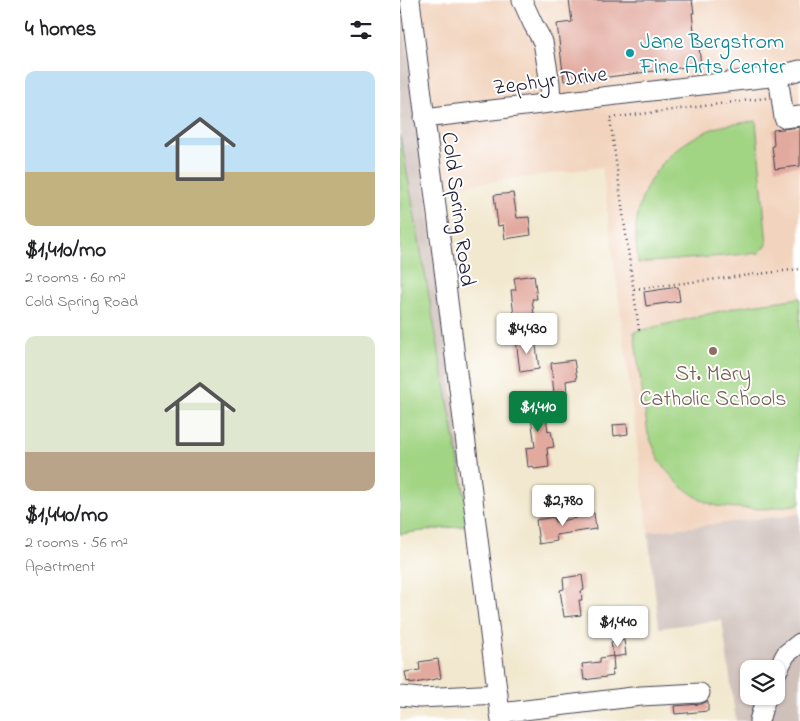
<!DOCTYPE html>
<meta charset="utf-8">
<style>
:root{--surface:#fff;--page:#f6f6f6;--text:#202124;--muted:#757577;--accent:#0b8043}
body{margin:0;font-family:"Indie Flower",sans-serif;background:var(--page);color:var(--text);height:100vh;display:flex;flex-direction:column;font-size:19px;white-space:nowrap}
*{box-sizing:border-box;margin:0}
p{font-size:16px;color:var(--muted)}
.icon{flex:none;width:28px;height:28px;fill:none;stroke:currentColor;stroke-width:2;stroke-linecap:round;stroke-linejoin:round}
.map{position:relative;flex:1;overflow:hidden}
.drawer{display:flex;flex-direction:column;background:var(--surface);width:400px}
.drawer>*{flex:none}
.controls{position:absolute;left:340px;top:660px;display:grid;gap:10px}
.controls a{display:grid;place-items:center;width:45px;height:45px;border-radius:10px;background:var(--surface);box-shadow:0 1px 4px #0004;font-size:25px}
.price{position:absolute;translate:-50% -42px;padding:0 11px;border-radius:5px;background:#fff;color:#222;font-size:16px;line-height:32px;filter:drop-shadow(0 1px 2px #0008)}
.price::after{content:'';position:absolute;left:50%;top:30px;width:15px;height:11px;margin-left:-8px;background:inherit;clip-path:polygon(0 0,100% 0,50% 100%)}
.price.current{background:var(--accent);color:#fff}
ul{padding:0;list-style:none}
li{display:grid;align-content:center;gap:10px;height:265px;padding:0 25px}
li span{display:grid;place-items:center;height:155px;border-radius:10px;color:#555}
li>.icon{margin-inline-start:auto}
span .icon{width:90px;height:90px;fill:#fffc;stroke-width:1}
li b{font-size:21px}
h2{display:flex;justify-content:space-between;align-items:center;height:60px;padding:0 25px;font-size:21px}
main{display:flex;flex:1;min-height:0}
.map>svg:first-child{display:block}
.built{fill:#f2d4be}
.industrial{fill:#cfc0ba;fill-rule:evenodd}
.green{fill:#a1d483;stroke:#627b5f}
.building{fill:#e2a99e}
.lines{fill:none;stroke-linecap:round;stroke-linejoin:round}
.minor-casing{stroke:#414051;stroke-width:21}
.path{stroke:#414051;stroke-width:2.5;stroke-dasharray:1 4;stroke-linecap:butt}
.minor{stroke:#fff;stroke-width:19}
.culture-dot{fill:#0f9aa8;stroke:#fff;stroke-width:2}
.education-dot{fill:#8d6e63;stroke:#fff;stroke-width:2}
.labels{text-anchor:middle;stroke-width:4;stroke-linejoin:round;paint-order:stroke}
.culture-label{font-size:22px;fill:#0d838f;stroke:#fff;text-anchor:start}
.street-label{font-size:22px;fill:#22223b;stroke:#fff}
.education-label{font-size:22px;fill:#785e54;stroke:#fff}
</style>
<main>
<section class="drawer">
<h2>4 homes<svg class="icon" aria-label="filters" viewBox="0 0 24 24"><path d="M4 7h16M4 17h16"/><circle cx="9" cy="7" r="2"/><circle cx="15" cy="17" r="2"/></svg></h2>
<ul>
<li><span style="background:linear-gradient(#bfe0f5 65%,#c2b280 0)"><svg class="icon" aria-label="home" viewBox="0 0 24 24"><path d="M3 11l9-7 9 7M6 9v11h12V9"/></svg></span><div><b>$1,410/mo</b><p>2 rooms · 60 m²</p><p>Cold Spring Road</p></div></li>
<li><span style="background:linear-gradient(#dfe7d0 75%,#b9a48a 0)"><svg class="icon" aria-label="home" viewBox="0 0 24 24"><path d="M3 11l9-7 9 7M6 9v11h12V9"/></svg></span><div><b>$1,440/mo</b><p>2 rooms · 56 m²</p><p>Apartment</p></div></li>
</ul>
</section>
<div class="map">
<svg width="400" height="721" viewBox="0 0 400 721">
<rect width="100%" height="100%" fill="#fff"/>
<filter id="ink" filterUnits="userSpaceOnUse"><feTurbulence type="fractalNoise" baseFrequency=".02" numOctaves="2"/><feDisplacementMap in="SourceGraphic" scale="10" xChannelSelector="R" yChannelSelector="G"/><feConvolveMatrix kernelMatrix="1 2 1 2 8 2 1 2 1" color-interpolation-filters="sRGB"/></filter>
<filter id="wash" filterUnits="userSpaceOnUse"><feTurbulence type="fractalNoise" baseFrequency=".0096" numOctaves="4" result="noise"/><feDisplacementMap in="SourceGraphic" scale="20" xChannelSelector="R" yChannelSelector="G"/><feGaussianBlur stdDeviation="1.12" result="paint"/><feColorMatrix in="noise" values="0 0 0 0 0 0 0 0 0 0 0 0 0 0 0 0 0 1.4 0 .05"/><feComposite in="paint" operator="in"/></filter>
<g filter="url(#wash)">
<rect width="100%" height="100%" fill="#f2e8cf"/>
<polygon class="built" points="20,0 400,0 400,514 248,532 202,167 43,188"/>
<g class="industrial">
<polygon points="0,0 1,0 70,525 0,534"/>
<path d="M 400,514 L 400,721 L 336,721 L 322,620 L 259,628 L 248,532 ZM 349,669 L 376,669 L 376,696 L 349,696 Z"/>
</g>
<g class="green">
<path d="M 356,121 L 367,245 L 359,253 L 238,263 C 236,244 234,224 240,205 C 250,168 281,139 318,127 C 330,124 343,123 356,121 Z"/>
<polygon points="0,134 70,525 0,534"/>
<polygon points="400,298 400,504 366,509 339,508 316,506 301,500 282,487 271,476 260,462 248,434 234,332 337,307"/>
</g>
<g id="blocks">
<g class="building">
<polygon points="169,0 292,0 294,13 292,13 295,40 298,39 301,65 185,80 185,79 164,81 157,24 172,22"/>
<polygon points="400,127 400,166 375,169 372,146 374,145 373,130"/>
<polygon points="113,193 117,218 129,217 131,235 105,239 103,225 98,226 94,195"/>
<polygon points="134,275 137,299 132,299 134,314 114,316 111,290 116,290 114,278"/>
<polygon points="278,287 280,301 246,306 244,292"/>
<polygon points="135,338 139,369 120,372 116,340"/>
<polygon points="174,360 177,379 166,381 167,394 154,395 151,363"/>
<polygon points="144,398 148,432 151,431 154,447 147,448 149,467 134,469 133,466 128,467 126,448 135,447 131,417 122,418 120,401"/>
<polygon points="227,424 228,434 214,436 213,425"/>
<polygon points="194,513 196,529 156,535 157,541 139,544 136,520 154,517 155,522 176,518 176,516"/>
<polygon points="182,575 184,590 181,591 182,600 179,600 181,615 164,617 160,590 164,589 163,578"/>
<polygon points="224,640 226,655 213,657 211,642"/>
<polygon points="213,656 214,670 212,670 213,676 184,680 182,664 200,662 200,658"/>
<polygon points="38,659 41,678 10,684 10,681 7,682 5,672 20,670 19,662"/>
<polygon points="308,701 308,711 275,714 274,706 301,704"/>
</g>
</g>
</g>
<g filter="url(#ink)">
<use href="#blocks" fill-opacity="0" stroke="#414051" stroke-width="1"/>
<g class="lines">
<defs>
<g id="minor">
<polyline points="10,0 101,721"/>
<polyline points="122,0 133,24 143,42 150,83 151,102"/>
<polyline points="378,76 384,118 400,116"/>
<polyline points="24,118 378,76 400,70"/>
<polyline points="376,673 386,654 400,643"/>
<polyline points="0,696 20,698 98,694"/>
<polyline points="100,713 241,696 300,693"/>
<polyline points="359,721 363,707 367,696"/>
</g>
</defs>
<use href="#minor" class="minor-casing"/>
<g class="path">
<polyline points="234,289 400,269"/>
<polyline points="239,330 210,118 366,98"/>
</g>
<use href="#minor" class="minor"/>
</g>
</g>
<circle class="culture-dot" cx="230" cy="53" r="5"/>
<circle class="education-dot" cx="313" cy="351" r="5"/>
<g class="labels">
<g class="culture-label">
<text x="240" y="48">Jane Bergstrom<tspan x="240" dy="25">Fine Arts Center</tspan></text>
</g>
<g class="street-label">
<text transform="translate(150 79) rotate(-7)" y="8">Zephyr Drive</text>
<text transform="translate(60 209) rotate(83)" y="8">Cold Spring Road</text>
</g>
<g class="education-label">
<text x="313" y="380">St. Mary<tspan x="313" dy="25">Catholic Schools</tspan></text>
</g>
</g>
</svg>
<div class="controls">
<a><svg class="icon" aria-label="layers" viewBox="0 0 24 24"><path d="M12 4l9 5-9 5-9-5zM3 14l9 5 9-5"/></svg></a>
</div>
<b class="price" style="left:127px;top:355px">$4,430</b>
<b class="price current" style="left:138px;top:433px">$1,410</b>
<b class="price" style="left:163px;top:527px">$2,780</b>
<b class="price" style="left:218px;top:648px">$1,440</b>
</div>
</main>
